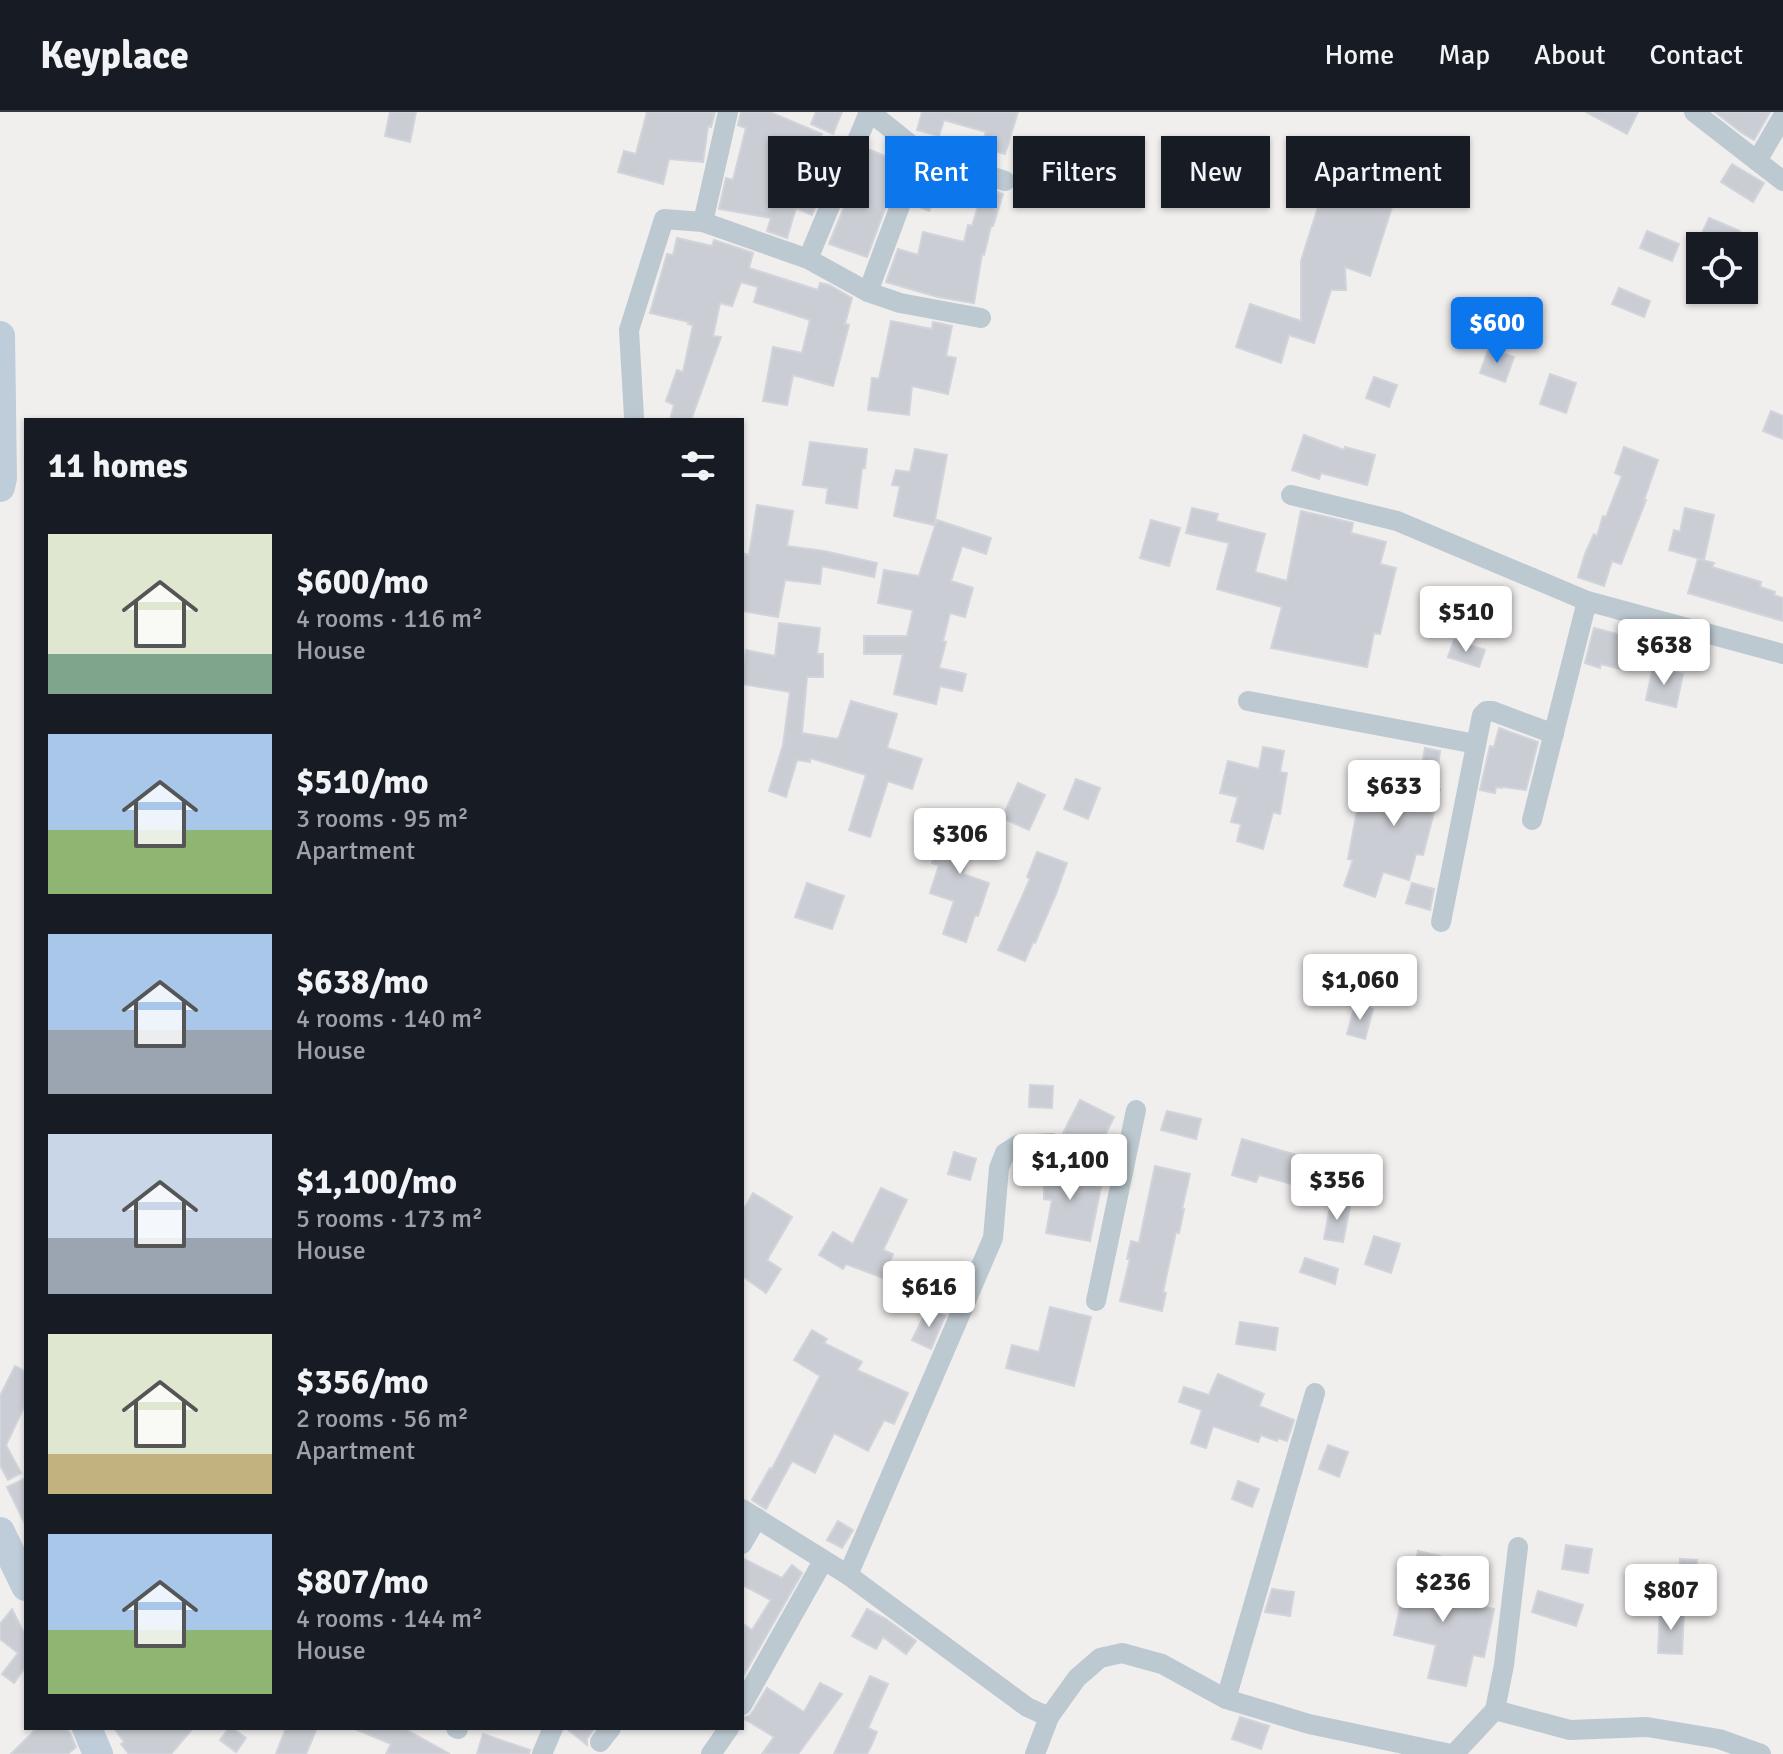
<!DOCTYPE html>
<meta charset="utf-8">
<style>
:root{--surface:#171b24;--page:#20242c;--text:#f1f3f6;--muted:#9ea1a6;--line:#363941;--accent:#0c76ec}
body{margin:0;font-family:Signika,sans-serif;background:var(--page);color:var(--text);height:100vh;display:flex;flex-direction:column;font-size:30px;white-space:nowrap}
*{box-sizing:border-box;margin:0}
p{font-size:26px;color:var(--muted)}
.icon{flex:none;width:44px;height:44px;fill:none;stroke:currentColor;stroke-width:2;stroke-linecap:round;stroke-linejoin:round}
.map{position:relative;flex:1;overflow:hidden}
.drawer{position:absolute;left:24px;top:306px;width:720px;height:1312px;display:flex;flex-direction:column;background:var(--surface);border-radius:0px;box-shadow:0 2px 6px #0004}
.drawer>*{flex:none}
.guide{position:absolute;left:768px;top:24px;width:760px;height:72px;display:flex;gap:16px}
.controls{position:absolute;left:1686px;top:120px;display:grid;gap:16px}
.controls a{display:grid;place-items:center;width:72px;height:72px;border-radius:0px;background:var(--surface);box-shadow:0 2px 6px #0004;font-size:40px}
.price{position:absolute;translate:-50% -68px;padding:0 18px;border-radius:8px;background:#fff;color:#222;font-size:26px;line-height:52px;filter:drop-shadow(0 2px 4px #0008)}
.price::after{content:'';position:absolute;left:50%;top:48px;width:24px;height:18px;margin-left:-12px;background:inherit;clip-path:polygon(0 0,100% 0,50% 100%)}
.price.current{background:var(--accent);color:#fff}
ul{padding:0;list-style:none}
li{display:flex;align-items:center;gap:24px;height:200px;padding:0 24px}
li span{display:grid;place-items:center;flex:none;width:224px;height:160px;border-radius:0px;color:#555}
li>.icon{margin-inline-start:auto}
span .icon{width:96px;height:96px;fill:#fffc;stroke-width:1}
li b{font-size:34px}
h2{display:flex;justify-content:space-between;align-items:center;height:96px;padding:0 24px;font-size:34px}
.tag{padding:0 28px;border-radius:0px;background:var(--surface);box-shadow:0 2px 6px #0004;font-size:28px;line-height:72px}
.tag.current{background:var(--accent);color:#fff}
header{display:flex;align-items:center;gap:48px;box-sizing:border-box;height:112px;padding:0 40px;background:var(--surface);border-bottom:2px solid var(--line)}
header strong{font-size:38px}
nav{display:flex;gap:44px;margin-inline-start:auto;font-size:28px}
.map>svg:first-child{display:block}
.building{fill:#cacdd3;stroke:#d1d4da;stroke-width:2}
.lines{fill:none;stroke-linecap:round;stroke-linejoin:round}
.minor{stroke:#bdc9d1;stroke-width:20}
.secondary{stroke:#bfccd9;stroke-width:30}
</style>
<header>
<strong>Keyplace</strong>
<nav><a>Home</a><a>Map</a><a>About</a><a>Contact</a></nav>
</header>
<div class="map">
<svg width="1783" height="1642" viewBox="0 0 1783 1642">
<rect width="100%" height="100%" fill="#f1eeee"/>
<g class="building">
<polygon points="390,0 416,0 410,30 385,24"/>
<polygon points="647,0 715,0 711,15 708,14 703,50 669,47 663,72 618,60 624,39 636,42"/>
<polygon points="741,0 770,0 822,22 806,58 827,66 812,103 796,96 787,126 767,119 771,106 719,97 726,66 733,68 746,16 738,13"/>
<polygon points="816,0 842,0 833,22 811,12"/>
<polygon points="922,0 1018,0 1005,42 981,35 986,20 944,8 939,24 917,18"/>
<polygon points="1586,0 1638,0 1627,22"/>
<polygon points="1715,0 1770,0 1754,28 1742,21"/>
<polygon points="868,37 902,51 867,145 829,132"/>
<polygon points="1732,52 1764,71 1753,90 1721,70"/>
<polygon points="923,68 939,74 929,99 914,93"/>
<polygon points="1325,73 1392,95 1370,164 1345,155 1346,178 1331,178 1314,231 1289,223 1281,251 1236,235 1250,192 1301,209 1301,149"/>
<polygon points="984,75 1003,82 993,114 991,114 984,143 982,142 974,191 938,185 886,170 898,137 918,143 923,120 964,130 968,113 972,114"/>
<polygon points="1709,106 1740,119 1733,134 1702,121"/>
<polygon points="1647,119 1679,132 1672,149 1640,136"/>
<polygon points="677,126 712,134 714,128 753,141 749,156 818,178 820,171 829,173 852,186 845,212 849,213 833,274 793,263 787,293 763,289 773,235 802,241 810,208 754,190 758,175 741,170 732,194 720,191 713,224 721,225 691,308 670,308 674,293 666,289 677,258 683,260 693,213 688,212 689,210 650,201 667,142 673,143"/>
<polygon points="1619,176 1650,189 1644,205 1612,192"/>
<polygon points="891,209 932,217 933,210 952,214 946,244 956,246 948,282 912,274 909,303 868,298 872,266 879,267"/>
<polygon points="1489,236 1514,245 1505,270 1480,261"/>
<polygon points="1550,262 1576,271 1566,301 1540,292"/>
<polygon points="1374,265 1397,273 1389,295 1366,286"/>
<polygon points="1771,299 1783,304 1783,327 1763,319"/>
<polygon points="1304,323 1344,338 1345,335 1375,343 1367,373 1321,361 1319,367 1292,358"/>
<polygon points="810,330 867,337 865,356 862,356 857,396 826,391 828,376 803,373"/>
<polygon points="1624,335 1658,348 1644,388 1646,388 1621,452 1612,449 1604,474 1578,465 1585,442 1594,422 1597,424 1603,404 1606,405 1622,364 1615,361"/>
<polygon points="915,337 947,343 934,413 894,404 900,374 892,373 896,358 910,360"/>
<polygon points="757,393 793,399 787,434 824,439 877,451 874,465 822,454 820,472 785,468 778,505 742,499 742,441 749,443"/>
<polygon points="1192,396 1218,402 1216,409 1265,422 1255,460 1287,469 1301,399 1353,411 1351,421 1386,430 1380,452 1396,456 1380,522 1374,521 1367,555 1271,536 1282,495 1217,477 1229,431 1186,421"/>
<polygon points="1685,396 1714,403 1704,448 1669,438 1674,418 1680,420"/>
<polygon points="937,408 991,426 986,442 962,434 951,469 973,476 965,505 950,501 943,529 946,530 939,556 966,562 962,579 940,574 936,592 894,582 903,542 864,542 864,524 907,524 913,498 878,491 884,458 919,464"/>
<polygon points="1151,408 1180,416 1169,454 1140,446"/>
<polygon points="1698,447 1714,451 1712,455 1761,470 1760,475 1775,480 1774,483 1783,486 1783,509 1688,481"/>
<polygon points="779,511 820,516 817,542 823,542 823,565 807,565 802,621 837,627 839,625 851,589 897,602 887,636 922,647 912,677 888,669 870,725 849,718 866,663 810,646 810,650 797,648 786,685 769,679 783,633 790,580 742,572 742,558 746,538 775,544"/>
<polygon points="1594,516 1632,526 1625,558 1601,552 1600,556 1585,551"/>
<polygon points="1454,528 1485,538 1479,555 1448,545"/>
<polygon points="1653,555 1683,562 1676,595 1646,588"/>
<polygon points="1499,616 1538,630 1526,678 1503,675 1502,676 1496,675 1495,681 1480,678 1490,634 1494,635"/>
<polygon points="1263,635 1284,639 1280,660 1287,661 1280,702 1273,700 1263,737 1237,729 1241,712 1231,710 1238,685 1220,681 1228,649 1259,657"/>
<polygon points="1425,636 1440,639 1435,676 1440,677 1423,743 1416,742 1409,768 1383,760 1375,785 1344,774 1353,748 1348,747 1357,699 1366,701 1369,676 1403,681 1409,651 1422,654"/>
<polygon points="1076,667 1100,676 1088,707 1064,697"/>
<polygon points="1018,671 1045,683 1029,718 1002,706"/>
<polygon points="958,698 988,706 982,727 975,725 963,762 989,771 978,804 975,803 966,830 943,822 954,789 930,781 939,753 932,751 936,737 947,741"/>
<polygon points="1037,740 1067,751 1056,782 1035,831 1033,830 1025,849 998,838 1030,767 1027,765"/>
<polygon points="807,771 844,784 832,817 795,805"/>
<polygon points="1412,771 1434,777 1430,798 1406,791"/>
<polygon points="1355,893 1373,897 1365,927 1347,922"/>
<polygon points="1030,973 1053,974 1052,996 1029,995"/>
<polygon points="1080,988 1114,1005 1099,1036 1063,1021"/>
<polygon points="1167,999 1201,1007 1196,1027 1161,1018"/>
<polygon points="1242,1027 1307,1046 1299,1074 1259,1063 1256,1070 1232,1063"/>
<polygon points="954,1040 976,1047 970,1068 948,1062"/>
<polygon points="1048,1051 1067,1051 1080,1057 1078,1069 1101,1075 1090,1129 1046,1121 1052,1088 1044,1087 1044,1059"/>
<polygon points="1155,1054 1190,1062 1182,1097 1184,1097 1179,1121 1176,1120 1163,1180 1166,1181 1162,1199 1120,1189 1130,1147 1127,1147 1131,1129 1139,1131"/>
<polygon points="881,1076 907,1088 883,1138 893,1142 883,1166 846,1152 843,1157 819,1143 833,1120 853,1132"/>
<polygon points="753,1081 792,1105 767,1148 781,1157 766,1181 742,1164 742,1100"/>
<polygon points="1331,1090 1350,1094 1343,1130 1324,1127"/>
<polygon points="1374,1124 1400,1132 1391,1161 1365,1152"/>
<polygon points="1305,1146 1338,1157 1335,1172 1300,1160"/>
<polygon points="1050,1195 1091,1205 1074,1274 1006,1256 1012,1233 1039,1240"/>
<polygon points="928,1196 945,1204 931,1237 912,1228"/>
<polygon points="1240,1210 1278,1216 1275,1238 1236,1232"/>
<polygon points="812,1218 827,1227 824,1231 862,1250 857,1258 908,1281 894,1312 884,1308 868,1339 834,1321 815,1361 792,1349 766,1397 752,1388 770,1356 772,1357 820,1264 794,1248"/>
<polygon points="15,1254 26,1260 26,1291 6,1333 21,1361 8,1368 0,1353 0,1284"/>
<polygon points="1218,1262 1264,1282 1259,1294 1294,1308 1287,1329 1278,1326 1277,1329 1261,1323 1258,1330 1213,1314 1206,1336 1191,1331 1202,1298 1179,1290 1184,1275 1209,1283"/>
<polygon points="1328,1333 1348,1340 1339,1365 1319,1357"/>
<polygon points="26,1366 26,1414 7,1375"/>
<polygon points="1238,1369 1259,1377 1252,1395 1232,1387"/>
<polygon points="838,1409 853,1418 842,1436 827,1428"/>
<polygon points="1566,1433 1592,1437 1588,1461 1562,1457"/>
<polygon points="1418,1439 1440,1444 1431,1482 1494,1497 1484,1545 1473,1543 1466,1574 1428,1566 1436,1533 1394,1523 1405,1474 1410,1475"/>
<polygon points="742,1446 782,1466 792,1453 802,1461 742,1566 742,1511 752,1518 771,1488 742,1473"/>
<polygon points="1680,1447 1697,1448 1695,1469 1679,1467"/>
<polygon points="1272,1477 1294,1480 1290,1504 1265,1500"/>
<polygon points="1538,1479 1583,1493 1576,1514 1532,1500"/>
<polygon points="12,1497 25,1523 24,1525 26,1530 26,1554 14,1571 2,1562 18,1541 0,1527 0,1512"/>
<polygon points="867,1497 886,1507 916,1529 906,1542 883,1525 876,1537 852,1524"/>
<polygon points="1660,1498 1684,1499 1682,1542 1658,1541"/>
<polygon points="870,1564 888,1572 868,1616 877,1620 871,1634 867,1642 834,1642"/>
<polygon points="820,1571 842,1582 798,1642 762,1642 774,1625 743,1606 749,1604 753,1599 767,1576 804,1600"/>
<polygon points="1240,1605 1269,1614 1261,1637 1232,1627"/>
<polygon points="37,1616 65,1616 70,1621 76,1635 68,1642 11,1642"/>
<polygon points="114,1616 193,1616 171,1642 129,1642 121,1632 124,1630"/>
<polygon points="229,1616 232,1616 246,1626 236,1640 220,1628"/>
<polygon points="286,1616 317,1616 306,1642 276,1642"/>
<polygon points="353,1616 403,1616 450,1642 386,1642 391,1632"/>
<polygon points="566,1616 594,1616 587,1627 587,1633"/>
<polygon points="483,1622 530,1638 529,1642 477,1642"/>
</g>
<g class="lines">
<g class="minor">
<polyline points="870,0 920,40 1005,69"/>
<polyline points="1694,0 1783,69"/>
<polyline points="1757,49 1783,4"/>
<polyline points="703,110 808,147 868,180 900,191 981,206"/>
<polyline points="808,147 869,0"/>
<polyline points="868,180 920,40"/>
<polyline points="634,305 629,218 664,107 703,110 728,0"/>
<polyline points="1291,383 1397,409 1587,489 1783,542"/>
<polyline points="1248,589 1476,632"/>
<polyline points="1532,708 1587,489"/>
<polyline points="1441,810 1482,603 1486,599 1492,599 1554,622"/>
<polyline points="1096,1189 1136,998"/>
<polyline points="742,1397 848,1463 1027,1595 1049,1605"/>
<polyline points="742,1432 757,1406"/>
<polyline points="848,1463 993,1126 999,1056 1005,1041 1018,1033 1052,1031 1123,1060"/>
<polyline points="1226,1587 1315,1281"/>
<polyline points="742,1593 823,1449"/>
<polyline points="1495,1598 1570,1618 1647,1615 1719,1627 1761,1642"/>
<polyline points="456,1616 458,1617"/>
<polyline points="600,1630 611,1616"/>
<polyline points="542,1642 553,1616"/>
<polyline points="711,1642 729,1616"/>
<polyline points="1035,1642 1049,1605 1077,1566 1100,1546 1122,1541 1162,1552 1226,1587 1309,1612 1451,1642"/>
<polyline points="1454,1642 1495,1598 1504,1553 1518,1435"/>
</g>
<g class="secondary">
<polyline points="0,224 2,366 0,375"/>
<polyline points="0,1420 26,1474"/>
<polyline points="87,1616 98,1642"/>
</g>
</g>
</svg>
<div class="controls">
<a><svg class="icon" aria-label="locate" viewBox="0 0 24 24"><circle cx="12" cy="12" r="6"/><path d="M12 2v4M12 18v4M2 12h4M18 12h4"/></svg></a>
</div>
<b class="price current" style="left:1497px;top:253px">$600</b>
<b class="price" style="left:1466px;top:542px">$510</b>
<b class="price" style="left:1664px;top:575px">$638</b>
<b class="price" style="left:1394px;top:716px">$633</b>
<b class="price" style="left:960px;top:764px">$306</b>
<b class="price" style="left:1360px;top:910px">$1,060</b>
<b class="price" style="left:1070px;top:1090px">$1,100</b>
<b class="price" style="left:1337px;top:1110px">$356</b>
<b class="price" style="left:929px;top:1217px">$616</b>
<b class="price" style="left:1443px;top:1512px">$236</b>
<b class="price" style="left:1671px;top:1520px">$807</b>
<div class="guide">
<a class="tag">Buy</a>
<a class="tag current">Rent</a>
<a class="tag">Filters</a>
<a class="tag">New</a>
<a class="tag">Apartment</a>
</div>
<section class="drawer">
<h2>11 homes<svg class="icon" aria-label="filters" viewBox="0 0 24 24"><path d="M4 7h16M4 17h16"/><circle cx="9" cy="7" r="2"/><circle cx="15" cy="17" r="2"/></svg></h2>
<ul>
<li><span style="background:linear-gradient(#dfe7d0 75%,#7fa58c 0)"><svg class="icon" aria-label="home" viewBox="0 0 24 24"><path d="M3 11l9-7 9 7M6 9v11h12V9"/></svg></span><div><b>$600/mo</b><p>4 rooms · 116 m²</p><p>House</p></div></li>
<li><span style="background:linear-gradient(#a9c7e8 60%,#8fb573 0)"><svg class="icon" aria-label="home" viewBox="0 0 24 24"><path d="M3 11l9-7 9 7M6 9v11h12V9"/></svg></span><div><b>$510/mo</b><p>3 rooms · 95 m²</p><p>Apartment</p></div></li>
<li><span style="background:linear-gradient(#a9c7e8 60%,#9aa5b1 0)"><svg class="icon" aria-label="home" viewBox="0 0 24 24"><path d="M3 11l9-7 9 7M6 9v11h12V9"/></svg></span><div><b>$638/mo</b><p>4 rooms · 140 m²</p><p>House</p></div></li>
<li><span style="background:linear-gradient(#c9d6e8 65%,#9aa5b1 0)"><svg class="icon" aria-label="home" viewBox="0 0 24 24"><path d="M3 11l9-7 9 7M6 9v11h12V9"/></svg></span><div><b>$1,100/mo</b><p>5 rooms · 173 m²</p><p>House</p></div></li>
<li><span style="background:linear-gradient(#dfe7d0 75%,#c2b280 0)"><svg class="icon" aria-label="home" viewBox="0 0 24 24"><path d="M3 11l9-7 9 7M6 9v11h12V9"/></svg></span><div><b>$356/mo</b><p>2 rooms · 56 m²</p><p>Apartment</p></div></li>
<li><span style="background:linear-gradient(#a9c7e8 60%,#8fb573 0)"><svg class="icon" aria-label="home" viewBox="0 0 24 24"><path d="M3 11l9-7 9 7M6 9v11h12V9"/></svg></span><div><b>$807/mo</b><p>4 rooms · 144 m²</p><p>House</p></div></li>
</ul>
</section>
</div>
